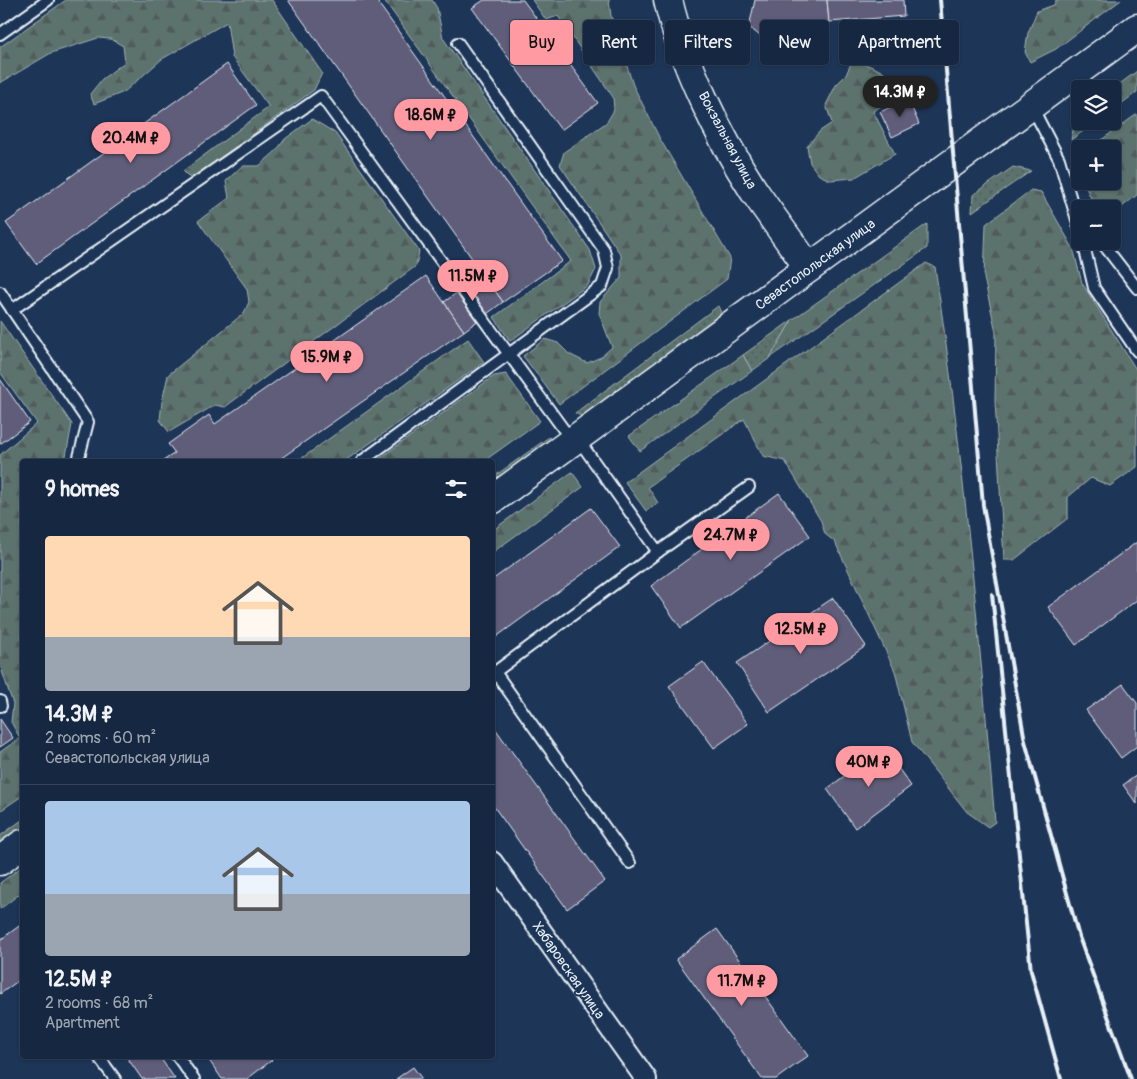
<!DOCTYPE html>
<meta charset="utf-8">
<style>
:root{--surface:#162841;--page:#1f3048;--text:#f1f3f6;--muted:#9ea6b1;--line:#35445a;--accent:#ff9aa2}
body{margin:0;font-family:Pangolin,sans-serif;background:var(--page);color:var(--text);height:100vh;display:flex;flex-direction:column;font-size:19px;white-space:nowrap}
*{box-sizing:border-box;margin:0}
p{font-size:16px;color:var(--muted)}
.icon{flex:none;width:28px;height:28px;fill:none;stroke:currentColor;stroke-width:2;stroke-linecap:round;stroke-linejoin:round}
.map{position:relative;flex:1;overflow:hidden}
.panel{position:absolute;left:20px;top:459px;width:475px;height:600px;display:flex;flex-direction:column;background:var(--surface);border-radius:5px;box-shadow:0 1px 4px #0004,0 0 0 1px var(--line)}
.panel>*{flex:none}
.hud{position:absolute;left:510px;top:20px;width:475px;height:45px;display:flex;gap:10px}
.tools{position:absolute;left:1071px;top:80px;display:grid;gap:10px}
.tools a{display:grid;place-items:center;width:50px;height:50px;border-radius:5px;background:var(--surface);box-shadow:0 1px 4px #0004,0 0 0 1px var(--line);font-size:25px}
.price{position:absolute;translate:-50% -42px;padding:0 11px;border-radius:18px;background:var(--accent);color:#111;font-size:16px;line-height:32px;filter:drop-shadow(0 1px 2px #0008)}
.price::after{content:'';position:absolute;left:50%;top:30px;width:15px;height:11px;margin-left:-8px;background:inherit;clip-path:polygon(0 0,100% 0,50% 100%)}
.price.on{background:#222;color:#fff}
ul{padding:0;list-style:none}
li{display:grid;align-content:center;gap:10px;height:265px;padding:0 25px}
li+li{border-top:1px solid var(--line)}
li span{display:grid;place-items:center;height:155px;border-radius:5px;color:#555}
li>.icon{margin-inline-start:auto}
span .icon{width:90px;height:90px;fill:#fffc;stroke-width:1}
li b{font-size:21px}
h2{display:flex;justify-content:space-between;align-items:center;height:60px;padding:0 25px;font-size:21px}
.chip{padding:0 18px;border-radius:5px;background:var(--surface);box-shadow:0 1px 4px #0004,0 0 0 1px var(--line);font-size:18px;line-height:45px}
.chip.on{background:var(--accent);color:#111}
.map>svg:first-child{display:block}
.grass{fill:url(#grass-dots);stroke:#a2b2b2}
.forest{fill:url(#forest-firs);stroke:#a2b2b2}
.building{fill:#615d7a;stroke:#e8f1f8}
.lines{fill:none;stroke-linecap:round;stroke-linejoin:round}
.lane-casing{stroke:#e8f1f8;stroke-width:14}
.street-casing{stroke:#e8f1f8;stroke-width:24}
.secondary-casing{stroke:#e8f1f8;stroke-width:31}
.lane{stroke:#1d3557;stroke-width:10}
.street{stroke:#1d3557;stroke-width:20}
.secondary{stroke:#1d3557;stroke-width:28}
.rail{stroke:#e8f1f8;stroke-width:4}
.labels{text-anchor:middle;stroke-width:4;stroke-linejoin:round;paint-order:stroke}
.street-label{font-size:14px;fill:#e8f1f8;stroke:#1d3557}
</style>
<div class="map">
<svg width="1137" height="1079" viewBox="0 0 1137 1079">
<defs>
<pattern id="grass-dots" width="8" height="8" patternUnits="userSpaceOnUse" patternTransform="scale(1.25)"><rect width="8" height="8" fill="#5c726d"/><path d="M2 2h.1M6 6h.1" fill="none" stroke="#505b5a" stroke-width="1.8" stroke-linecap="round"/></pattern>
<pattern id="forest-firs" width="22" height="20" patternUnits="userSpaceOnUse" patternTransform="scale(1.25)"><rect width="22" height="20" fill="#5c726d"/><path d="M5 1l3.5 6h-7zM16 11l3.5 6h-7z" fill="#505b5a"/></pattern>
</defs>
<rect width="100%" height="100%" fill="#1d3557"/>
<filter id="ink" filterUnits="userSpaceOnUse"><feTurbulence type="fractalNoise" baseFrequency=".02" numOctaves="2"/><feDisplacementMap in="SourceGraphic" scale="10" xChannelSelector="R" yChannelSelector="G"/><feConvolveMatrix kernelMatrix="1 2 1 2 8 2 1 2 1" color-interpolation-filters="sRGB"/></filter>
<g filter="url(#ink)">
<g class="grass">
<polygon points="1013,167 1031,171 972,212 973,195"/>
<polygon points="718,306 726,324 591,421 575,413"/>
<polygon points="792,320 770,358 752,371 743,355"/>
<polygon points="549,437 556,447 493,493 492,478"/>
<polygon points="22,820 22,833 0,849 0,836"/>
</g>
<g class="forest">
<polygon points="66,0 272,0 322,73 314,90 191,179 183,171 269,107 232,57 227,22 162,59 124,92 94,104 90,94 102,79 125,62 123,46 111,39 98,38 51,53 0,83 0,47"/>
<polygon points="384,0 432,0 437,8 443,38 590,250 596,269 588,285 510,341 494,317 571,261"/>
<polygon points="532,0 609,0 611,16 633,85 660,139 730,258 727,279 559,404 523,356 545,339 558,343 569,354 587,363 601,357 612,347 599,313 600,302 621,278 621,255 560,165 564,152 607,122 614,110 613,97 558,16 546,20"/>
<polygon points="1056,0 1121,0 1056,49 1030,62 1025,52 1028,33 1037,11 1054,5"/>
<path d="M 852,61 C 879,67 886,72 904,93 L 873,111 L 895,154 L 854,178 L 830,180 L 819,175 L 810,163 L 807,146 L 820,131 L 832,123 L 826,105 L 836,85 L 846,75 Z"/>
<polygon points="1137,71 1137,92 1113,110 1113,89"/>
<polygon points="1080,113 1080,121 1097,121 1071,140 1076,115"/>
<polygon points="1137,114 1137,195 1113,214 1112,209 1096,209 1083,181 1112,181 1112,149 1089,149"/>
<polygon points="312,119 335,133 419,251 416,266 225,407 215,405 169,432 160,420 162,402 168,375 244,313 249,302 247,289 198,221 229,198 226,181 242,166 259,166 276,151 285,139"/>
<polygon points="1031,190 1041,192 1073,248 1082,283 1137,371 1137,467 1110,486 1091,478 1068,497 1068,518 1014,560 1004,560 995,400 996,332 984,278 986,224"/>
<polygon points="927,224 927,248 770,358 792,320"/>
<path d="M 926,263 L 935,267 C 963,451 979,636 995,822 L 988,827 L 967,812 L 912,742 L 895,671 L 835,542 L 825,534 L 821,521 L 785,461 L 763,456 L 744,419 L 648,487 L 658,503 L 646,511 L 625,482 Z"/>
<polygon points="0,321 72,424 65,461 22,461 22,796 0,811 0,752 20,738 11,722 13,704 0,665 0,455 37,423 0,372"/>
<polygon points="468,339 484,362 345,461 298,461"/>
<polygon points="743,355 752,371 640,451 629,436"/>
<polygon points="506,374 540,421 484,461 376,461 494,376"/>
<polygon points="572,472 583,487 493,552 493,530"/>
<polygon points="20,868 22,872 22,892 0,909 0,883"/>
</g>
<g class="building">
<polygon points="288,0 376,0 562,261 503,302"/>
<polygon points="484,0 523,0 598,103 561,130 472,8"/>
<polygon points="755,0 827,0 829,22 822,33 765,40 749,27"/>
<polygon points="827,0 903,0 904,16 829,22"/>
<polygon points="227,64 256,105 36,264 6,223"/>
<polygon points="908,99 919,124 892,137 880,112"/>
<polygon points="483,274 503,302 464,331 444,302"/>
<polygon points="426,276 464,331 277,461 163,461 175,453 168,444 209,415 215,424"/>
<polygon points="0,379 30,422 0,444"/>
<polygon points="779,493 810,536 681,628 651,586"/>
<polygon points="591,508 620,547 492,640 492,580"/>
<polygon points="1137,542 1137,600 1076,645 1048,607"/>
<polygon points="833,598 866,646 769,712 737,663"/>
<polygon points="703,662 748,724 714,748 669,686"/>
<polygon points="1123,684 1137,703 1137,746 1121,758 1086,710"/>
<polygon points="0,719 13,738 0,747"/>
<polygon points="492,724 605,881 567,909 492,804"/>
<polygon points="883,747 911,786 855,828 827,789"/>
<polygon points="1137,775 1137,804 1123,785"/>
<polygon points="22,924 22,978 0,994 0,940"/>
<polygon points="717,929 808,1056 776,1079 762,1079 676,959"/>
<polygon points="126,1056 159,1056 175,1079 142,1079"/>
<polygon points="206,1056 269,1056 272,1060 247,1079 222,1079"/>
<polygon points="413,1067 422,1079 396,1079"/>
</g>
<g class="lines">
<defs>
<g id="lane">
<polyline points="0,34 48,0"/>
<polyline points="1032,107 1059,159 1080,230"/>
<polyline points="1083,241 1094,288 1137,351"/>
<polyline points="1099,241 1103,244 1137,288"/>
<polyline points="0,292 88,422 78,461"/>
<polyline points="12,310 321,96 572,441"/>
<polyline points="578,439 658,552 495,672 630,863"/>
<polyline points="362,461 602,286 608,268 604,250 458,43"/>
<polyline points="658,552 749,487"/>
<polyline points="0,701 1,706"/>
<polyline points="98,1056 115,1079"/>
<polyline points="177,1056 194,1079"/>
</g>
<polyline id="street" points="492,862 646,1079"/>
<g id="secondary">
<path d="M 668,0 C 683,64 718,135 754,191 C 772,217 791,243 809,268"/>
<polyline points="492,500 1137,28"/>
<polyline points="0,861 22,844"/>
</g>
</defs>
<use href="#lane" class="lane-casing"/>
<use href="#street" class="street-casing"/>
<use href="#secondary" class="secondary-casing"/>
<use href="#lane" class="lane"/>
<use href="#street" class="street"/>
<use href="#secondary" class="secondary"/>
<g class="rail">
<polyline points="940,0 983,505 1025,741 1079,937 1131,1079"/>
<polyline points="992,594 1031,971 1061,1079"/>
</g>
</g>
</g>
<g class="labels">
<g class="street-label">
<text transform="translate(728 140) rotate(62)" y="5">Вокзальная улица</text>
<text transform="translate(815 264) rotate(-36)" y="5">Севастопольская улица</text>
<text transform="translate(569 970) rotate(55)" y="5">Хабаровская улица</text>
</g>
</g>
</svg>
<div class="tools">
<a><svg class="icon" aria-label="layers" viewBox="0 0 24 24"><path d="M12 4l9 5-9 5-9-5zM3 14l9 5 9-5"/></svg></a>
<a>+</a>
<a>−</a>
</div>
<b class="price on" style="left:900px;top:118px">14.3M ₽</b>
<b class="price" style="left:431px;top:141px">18.6M ₽</b>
<b class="price" style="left:131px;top:164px">20.4M ₽</b>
<b class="price" style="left:473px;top:302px">11.5M ₽</b>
<b class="price" style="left:327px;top:383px">15.9M ₽</b>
<b class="price" style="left:731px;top:561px">24.7M ₽</b>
<b class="price" style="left:801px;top:655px">12.5M ₽</b>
<b class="price" style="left:869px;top:788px">40M ₽</b>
<b class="price" style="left:742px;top:1007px">11.7M ₽</b>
<div class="hud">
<a class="chip on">Buy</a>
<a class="chip">Rent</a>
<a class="chip">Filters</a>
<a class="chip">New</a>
<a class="chip">Apartment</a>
</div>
<section class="panel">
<h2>9 homes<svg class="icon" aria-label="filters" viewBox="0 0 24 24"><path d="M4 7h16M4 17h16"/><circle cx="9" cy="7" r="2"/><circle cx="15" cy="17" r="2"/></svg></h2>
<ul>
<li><span style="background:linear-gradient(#ffd9b3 65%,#9aa5b1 0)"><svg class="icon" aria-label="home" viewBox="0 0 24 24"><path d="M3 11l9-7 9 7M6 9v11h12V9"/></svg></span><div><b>14.3M ₽</b><p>2 rooms · 60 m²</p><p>Севастопольская улица</p></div></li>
<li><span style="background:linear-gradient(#a9c7e8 60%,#9aa5b1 0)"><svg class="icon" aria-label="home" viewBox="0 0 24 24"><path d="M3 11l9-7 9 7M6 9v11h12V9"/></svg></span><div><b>12.5M ₽</b><p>2 rooms · 68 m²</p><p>Apartment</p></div></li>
</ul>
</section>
</div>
